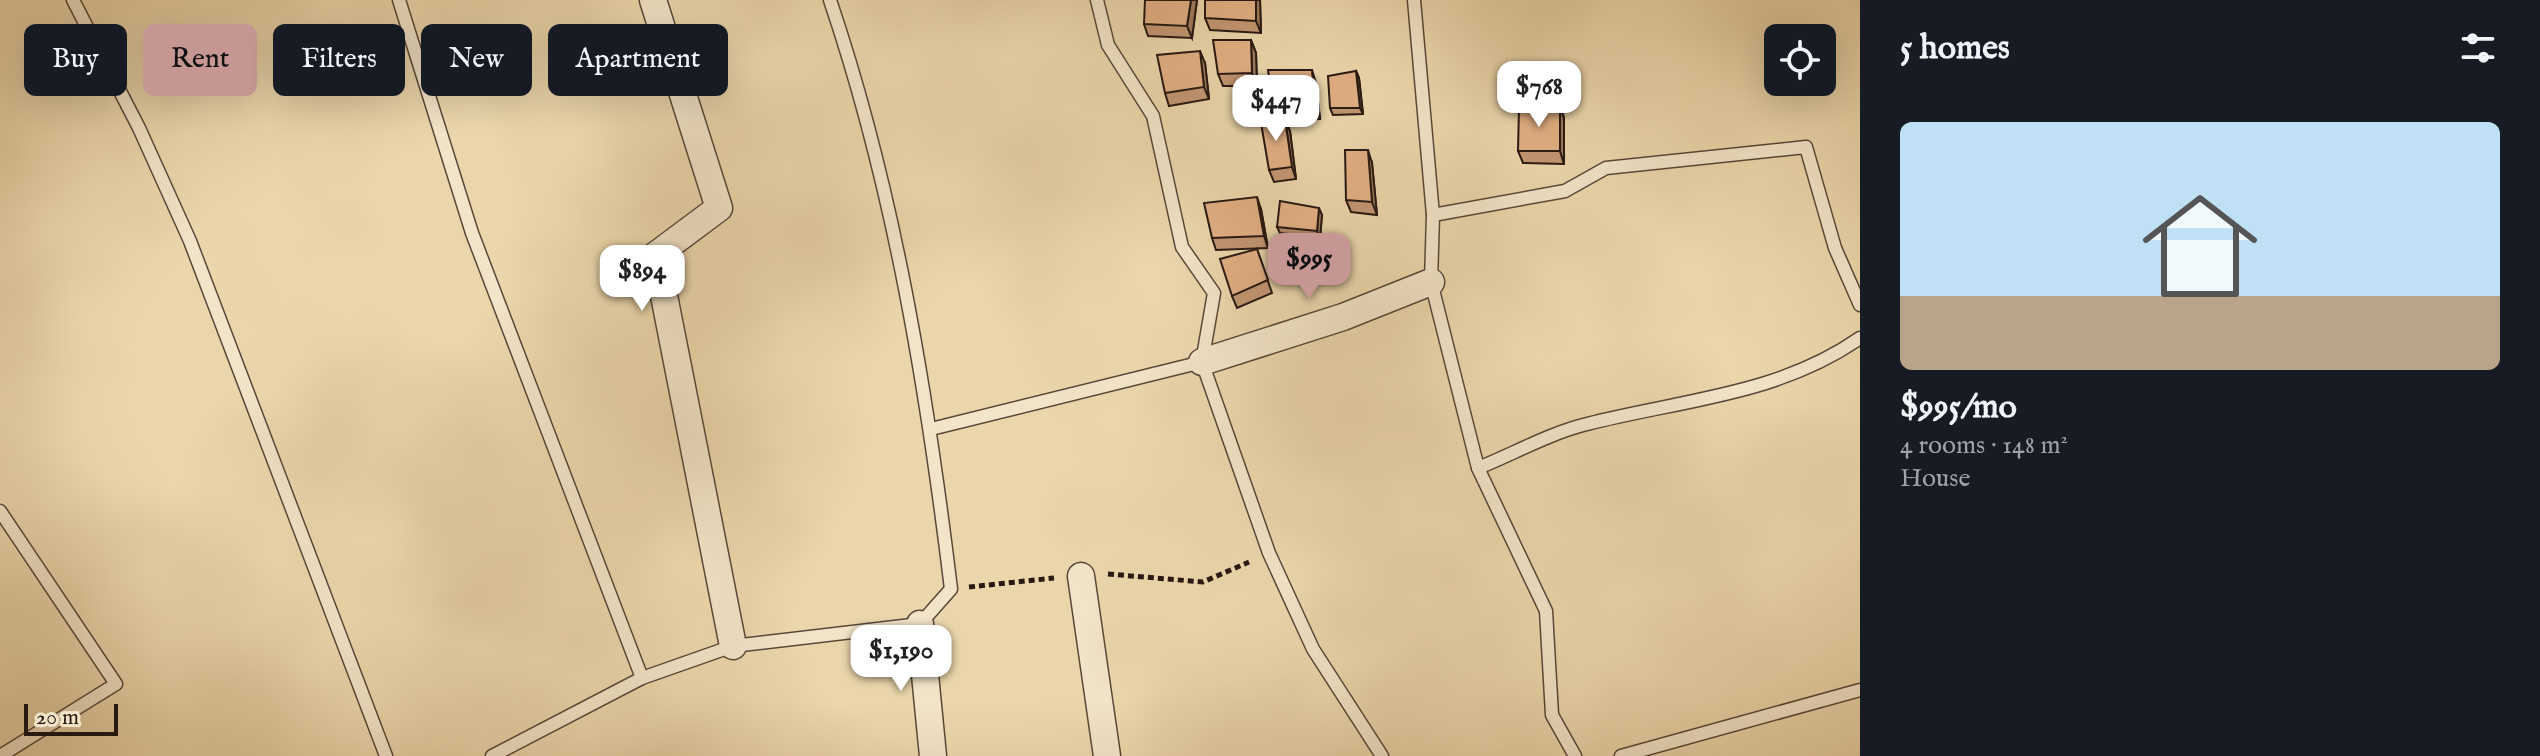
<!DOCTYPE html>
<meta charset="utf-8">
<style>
:root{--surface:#171b24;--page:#20242c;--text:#f1f3f6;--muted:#9ea1a6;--line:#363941;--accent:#c59692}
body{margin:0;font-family:"IM FELL English",serif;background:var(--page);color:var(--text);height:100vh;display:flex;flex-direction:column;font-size:30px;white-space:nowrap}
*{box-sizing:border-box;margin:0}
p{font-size:26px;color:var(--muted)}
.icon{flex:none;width:44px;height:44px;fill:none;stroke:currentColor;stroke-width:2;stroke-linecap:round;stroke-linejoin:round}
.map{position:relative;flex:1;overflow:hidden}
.details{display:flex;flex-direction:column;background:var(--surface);width:680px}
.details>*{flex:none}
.hud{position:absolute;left:24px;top:24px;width:760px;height:72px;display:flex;gap:16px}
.fabs{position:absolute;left:1764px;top:24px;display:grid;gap:16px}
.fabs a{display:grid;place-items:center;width:72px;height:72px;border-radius:12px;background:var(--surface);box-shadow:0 8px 32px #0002;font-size:40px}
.scale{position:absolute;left:24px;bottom:20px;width:94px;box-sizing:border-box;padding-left:8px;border:4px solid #281911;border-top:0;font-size:22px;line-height:28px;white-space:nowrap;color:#281911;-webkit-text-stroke:6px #f2e4c8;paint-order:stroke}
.price{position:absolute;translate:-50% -68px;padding:0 18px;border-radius:16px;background:#fff;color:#222;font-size:26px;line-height:52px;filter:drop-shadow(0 2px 4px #0008)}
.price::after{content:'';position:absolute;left:50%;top:48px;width:24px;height:18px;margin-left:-12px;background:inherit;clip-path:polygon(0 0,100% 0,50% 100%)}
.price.selected{background:var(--accent);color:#111}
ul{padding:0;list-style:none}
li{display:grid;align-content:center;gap:16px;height:424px;padding:0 40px}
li+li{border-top:2px solid var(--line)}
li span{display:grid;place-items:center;height:248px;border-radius:12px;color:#555}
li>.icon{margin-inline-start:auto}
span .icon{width:144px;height:144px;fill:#fffc;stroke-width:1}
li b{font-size:34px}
h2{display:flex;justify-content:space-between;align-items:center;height:96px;padding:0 40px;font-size:34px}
.chip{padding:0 28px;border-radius:12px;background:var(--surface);box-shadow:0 8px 32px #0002;font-size:28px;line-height:72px}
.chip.selected{background:var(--accent);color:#111}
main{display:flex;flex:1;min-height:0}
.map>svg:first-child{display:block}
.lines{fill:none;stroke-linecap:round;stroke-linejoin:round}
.lane-casing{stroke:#594838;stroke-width:15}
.street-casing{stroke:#594838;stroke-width:29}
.path{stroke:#281911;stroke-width:5;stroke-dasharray:6 4;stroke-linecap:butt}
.lane{stroke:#f2e4c8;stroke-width:12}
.street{stroke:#f2e4c8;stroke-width:26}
.wall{fill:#c29672;stroke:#281911;stroke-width:2}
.shaded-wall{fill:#9e7a5c;stroke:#281911;stroke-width:2}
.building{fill:#e1af84;stroke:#281911;stroke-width:2}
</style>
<main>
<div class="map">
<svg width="1860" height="756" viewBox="0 0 1860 756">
<rect width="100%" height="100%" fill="#ebd6ab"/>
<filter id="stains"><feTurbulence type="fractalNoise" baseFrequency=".0025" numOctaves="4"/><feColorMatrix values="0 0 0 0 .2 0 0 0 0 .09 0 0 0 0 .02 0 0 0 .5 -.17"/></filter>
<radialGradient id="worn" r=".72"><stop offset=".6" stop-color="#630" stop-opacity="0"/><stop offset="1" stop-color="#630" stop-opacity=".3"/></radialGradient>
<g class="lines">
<defs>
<g id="lane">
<polyline points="73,0 139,128 190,241 386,756"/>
<polyline points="399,0 472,233 642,678"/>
<polyline points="1097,0 1108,45 1153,116 1182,247 1214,293 1202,362"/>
<polyline points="1414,0 1433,215 1431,282 1478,468 1546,611 1552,715 1575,756"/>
<polyline points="1433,215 1565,191 1606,168 1806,147 1835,248 1860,305"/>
<polyline points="931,429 1202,362 1269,553 1313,649 1382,756"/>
<path d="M 1478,468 C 1513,454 1550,433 1587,424 C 1680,400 1779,395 1860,338"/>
<polyline points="0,511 116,684 0,756"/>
<path d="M 492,756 L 642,678 L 733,646 L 920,624 L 951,589 C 927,391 894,189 830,0"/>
<polyline points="1621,756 1860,690"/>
</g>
<g id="street">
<polyline points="653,0 719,208 656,255 733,646"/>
<polyline points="1202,362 1343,317 1431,282"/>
<polyline points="1081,576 1107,756"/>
<polyline points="920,624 933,756"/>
</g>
</defs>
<use href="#lane" class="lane-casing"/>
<use href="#street" class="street-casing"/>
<g class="path">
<polyline points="1108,574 1203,582 1249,562"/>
<polyline points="969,587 1054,578"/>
</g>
<use href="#lane" class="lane"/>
<use href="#street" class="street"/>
</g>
<g class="wall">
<polygon points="1197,0 1192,38 1148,36 1144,24"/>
<polygon points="1205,0 1260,0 1261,33 1210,30 1205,18"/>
<polygon points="1251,40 1256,53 1257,86 1223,86 1218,74"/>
<polygon points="1205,63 1209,99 1169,106 1165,93"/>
<polygon points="1356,71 1359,78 1363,114 1333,115 1330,108"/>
<polygon points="1316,83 1320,119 1285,120 1290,131 1296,179 1274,182 1269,170 1277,118 1273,107"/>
<polygon points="1560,106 1564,118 1564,164 1523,163 1518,151"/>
<polygon points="1372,163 1377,215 1351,212 1346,200"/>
<polygon points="1261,209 1268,248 1216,250 1212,238"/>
<polygon points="1322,215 1320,238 1280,233 1277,227"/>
<polygon points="1257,249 1272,293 1237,308 1232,296"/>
</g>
<g class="shaded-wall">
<polygon points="1191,0 1197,0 1192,38 1187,26"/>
<polygon points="1256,0 1260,0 1261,33 1256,21"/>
<polygon points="1251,40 1256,53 1257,86 1252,73"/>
<polygon points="1200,51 1205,63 1209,99 1204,87"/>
<polygon points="1312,70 1316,83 1320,119 1315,107"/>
<polygon points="1356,71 1359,78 1363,114 1360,108"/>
<polygon points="1560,106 1564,118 1564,164 1560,151"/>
<polygon points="1285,119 1290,131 1296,179 1292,167"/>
<polygon points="1368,150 1372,163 1377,215 1372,202"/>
<polygon points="1257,197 1261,209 1268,248 1264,236"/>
<polygon points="1319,208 1322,215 1320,238 1317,231"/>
</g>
<g class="building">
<polygon points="1145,0 1191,0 1187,26 1144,24"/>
<polygon points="1205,0 1256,0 1256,21 1205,18"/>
<polygon points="1213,40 1251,40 1252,73 1218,74"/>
<polygon points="1200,51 1204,87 1165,93 1157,55"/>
<polygon points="1268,70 1312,70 1315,107 1273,107"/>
<polygon points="1356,71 1360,108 1330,108 1328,76"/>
<polygon points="1560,106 1560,151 1518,151 1519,107"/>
<polygon points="1260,117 1285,119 1292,167 1269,170"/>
<polygon points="1345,150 1368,150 1372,202 1346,200"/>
<polygon points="1257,197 1264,236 1212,238 1204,203"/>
<polygon points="1280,201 1319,208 1317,231 1277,227"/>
<polygon points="1257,249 1268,280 1232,296 1220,259"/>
</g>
<rect width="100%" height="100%" filter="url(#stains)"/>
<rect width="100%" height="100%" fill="url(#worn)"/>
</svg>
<div class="fabs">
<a><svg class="icon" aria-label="locate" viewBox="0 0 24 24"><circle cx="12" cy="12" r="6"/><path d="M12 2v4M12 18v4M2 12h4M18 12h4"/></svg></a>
</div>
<div class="scale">20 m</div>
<b class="price" style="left:1539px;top:129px">$768</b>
<b class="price" style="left:1276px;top:143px">$447</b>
<b class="price selected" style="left:1309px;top:301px">$995</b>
<b class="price" style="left:642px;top:313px">$894</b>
<b class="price" style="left:901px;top:693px">$1,190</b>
<div class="hud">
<a class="chip">Buy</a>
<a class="chip selected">Rent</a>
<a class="chip">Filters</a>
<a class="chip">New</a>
<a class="chip">Apartment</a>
</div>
</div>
<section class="details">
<h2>5 homes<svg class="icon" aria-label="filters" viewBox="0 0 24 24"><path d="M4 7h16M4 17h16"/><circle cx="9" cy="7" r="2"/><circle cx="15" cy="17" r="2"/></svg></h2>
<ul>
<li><span style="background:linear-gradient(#bfe0f5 70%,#b9a48a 0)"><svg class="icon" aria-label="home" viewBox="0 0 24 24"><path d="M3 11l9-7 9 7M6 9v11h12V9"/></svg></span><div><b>$995/mo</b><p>4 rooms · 148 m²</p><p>House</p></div></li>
</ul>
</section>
</main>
